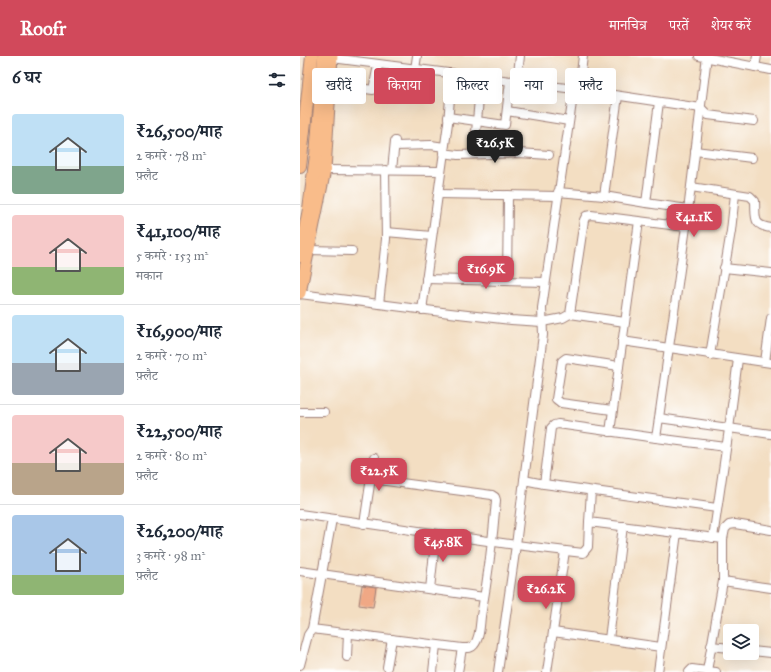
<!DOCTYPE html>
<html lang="hi">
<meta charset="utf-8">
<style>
:root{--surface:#fff;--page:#f2f2f3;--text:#1f2937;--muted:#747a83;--line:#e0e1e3;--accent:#d1495b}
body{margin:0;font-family:"IM FELL Great Primer","Noto Serif Devanagari",serif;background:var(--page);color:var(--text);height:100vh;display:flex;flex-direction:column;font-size:15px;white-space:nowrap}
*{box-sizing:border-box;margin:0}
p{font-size:13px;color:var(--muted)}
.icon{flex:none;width:22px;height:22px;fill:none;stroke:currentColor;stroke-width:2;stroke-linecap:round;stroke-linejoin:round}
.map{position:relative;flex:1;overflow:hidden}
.sheet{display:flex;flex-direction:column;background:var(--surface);width:300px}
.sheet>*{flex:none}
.guide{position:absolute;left:12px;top:12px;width:380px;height:36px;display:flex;gap:8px}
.buttons{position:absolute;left:423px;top:568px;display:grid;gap:8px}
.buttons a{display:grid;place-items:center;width:36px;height:36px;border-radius:4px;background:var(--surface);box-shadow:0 4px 16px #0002;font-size:20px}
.price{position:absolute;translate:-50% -34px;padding:0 9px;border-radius:8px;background:var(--accent);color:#fff;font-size:13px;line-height:26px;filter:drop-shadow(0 1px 2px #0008)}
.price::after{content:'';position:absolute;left:50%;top:24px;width:12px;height:9px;margin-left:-6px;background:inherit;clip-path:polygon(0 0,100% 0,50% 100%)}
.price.selected{background:#222;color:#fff}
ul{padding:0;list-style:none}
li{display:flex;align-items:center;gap:12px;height:100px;padding:0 12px}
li+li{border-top:1px solid var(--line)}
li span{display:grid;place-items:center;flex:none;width:112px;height:80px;border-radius:4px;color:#555}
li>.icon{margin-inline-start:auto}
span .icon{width:48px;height:48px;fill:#fffc;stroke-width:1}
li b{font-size:17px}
h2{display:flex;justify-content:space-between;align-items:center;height:48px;padding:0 12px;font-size:17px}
.pill{padding:0 14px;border-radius:4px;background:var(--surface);box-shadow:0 4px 16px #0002;font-size:14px;line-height:36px}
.pill.selected{background:var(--accent);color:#fff}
header{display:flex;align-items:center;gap:24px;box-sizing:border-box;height:56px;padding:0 20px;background:var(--accent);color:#fff}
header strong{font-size:19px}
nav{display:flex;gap:22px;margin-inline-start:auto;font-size:14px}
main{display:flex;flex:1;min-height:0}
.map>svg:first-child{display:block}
.building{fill:#f0a885}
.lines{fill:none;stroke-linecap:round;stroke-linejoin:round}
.minor-casing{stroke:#9e7e76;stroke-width:10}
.major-casing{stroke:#9e7e76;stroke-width:13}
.highway-casing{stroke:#9e7e76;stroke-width:14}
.minor{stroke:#fff;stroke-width:8}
.major{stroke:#f9bc8a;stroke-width:11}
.highway{stroke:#f9bc8a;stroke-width:12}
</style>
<header>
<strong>Roofr</strong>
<nav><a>मानचित्र</a><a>परतें</a><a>शेयर करें</a></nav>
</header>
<main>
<section class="sheet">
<h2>6 घर<svg class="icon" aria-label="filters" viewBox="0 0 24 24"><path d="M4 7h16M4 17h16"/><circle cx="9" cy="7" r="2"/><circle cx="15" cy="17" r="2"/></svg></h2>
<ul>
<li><span style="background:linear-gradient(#bfe0f5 65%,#7fa58c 0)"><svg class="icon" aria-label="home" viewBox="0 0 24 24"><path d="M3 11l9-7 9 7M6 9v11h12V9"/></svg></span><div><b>₹26,500/माह</b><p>2 कमरे · 78 m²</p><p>फ़्लैट</p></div></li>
<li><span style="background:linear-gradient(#f6c9c9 65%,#8fb573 0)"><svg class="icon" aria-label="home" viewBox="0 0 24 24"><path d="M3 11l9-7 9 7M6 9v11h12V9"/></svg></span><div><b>₹41,100/माह</b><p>5 कमरे · 153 m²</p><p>मकान</p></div></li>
<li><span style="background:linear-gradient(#bfe0f5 60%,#9aa5b1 0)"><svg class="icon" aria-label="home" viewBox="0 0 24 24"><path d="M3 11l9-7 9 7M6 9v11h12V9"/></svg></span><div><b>₹16,900/माह</b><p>2 कमरे · 70 m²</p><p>फ़्लैट</p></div></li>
<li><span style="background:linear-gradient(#f6c9c9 60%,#b9a48a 0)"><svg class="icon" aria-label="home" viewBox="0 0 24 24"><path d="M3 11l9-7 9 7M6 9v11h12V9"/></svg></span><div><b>₹22,500/माह</b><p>2 कमरे · 80 m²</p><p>फ़्लैट</p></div></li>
<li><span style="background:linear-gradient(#a9c7e8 75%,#8fb573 0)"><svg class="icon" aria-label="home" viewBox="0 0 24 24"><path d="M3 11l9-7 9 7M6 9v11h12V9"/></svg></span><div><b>₹26,200/माह</b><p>3 कमरे · 98 m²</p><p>फ़्लैट</p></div></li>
</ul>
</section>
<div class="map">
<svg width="471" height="616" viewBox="0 0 471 616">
<rect width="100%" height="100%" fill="#fff"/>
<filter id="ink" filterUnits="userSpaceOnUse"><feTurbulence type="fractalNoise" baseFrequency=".025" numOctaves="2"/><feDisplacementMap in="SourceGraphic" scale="8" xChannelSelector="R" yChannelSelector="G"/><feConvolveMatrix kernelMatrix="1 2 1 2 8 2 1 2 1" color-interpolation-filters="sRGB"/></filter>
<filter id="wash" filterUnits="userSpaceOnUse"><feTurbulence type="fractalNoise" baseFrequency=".012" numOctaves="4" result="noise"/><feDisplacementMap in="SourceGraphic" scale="16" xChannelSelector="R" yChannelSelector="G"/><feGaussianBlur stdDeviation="0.9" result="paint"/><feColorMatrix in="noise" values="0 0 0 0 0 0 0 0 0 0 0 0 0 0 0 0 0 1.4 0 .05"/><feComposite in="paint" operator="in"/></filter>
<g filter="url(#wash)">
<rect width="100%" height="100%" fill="#f3dec2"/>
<g id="blocks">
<polygon class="building" points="62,529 76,531 73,551 59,549"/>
</g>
</g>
<g filter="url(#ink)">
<use href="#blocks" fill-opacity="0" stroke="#9e7e76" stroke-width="1"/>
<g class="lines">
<defs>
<g id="minor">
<polyline points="399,0 471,14"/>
<polyline points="32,2 274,33"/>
<polyline points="455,11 457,0"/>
<polyline points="115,13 117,0"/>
<polyline points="217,26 220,0"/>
<polyline points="30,28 73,34 78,9"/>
<polyline points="279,34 283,0"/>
<polyline points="207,55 269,65"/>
<polyline points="148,61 205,69 210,25"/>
<polyline points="95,90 131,89 144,91"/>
<polyline points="395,95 452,102"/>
<polyline points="143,97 158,99 219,97 249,99"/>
<polyline points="174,98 181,21"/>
<polyline points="25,114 141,115"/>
<polyline points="92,114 95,85"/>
<path d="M 391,131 L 450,140 L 455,145 C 456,162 452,169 471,172"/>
<polyline points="258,136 304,140 318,40"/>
<polyline points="138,138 258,140"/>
<polyline points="304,140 346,147 359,46"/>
<polyline points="346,147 388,153"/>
<polyline points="86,176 132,180"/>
<polyline points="9,194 52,195"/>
<polyline points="424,212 471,217"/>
<polyline points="126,223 245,226"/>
<polyline points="207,225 208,139"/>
<polyline points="0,238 150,257 211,264 242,266 263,262 270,258"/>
<polyline points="79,248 86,183 85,114"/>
<polyline points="122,254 148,67 152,17"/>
<polyline points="325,266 270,258 284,164 286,160 291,159 386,171"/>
<polyline points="322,285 471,307"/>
<polyline points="410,299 431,175 435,138"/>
<polyline points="465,306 471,262"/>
<polyline points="312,354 261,347 256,343 262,305 266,302 319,310"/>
<polyline points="0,356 24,356"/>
<polyline points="359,362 386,171 407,0"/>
<polyline points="310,376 339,165"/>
<polyline points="356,382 426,391"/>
<polyline points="224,424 243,279 242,252 274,33 401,52 408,59 454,65"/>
<polyline points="244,428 417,452"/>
<polyline points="0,458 216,489 224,424 244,428 251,372 254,369 258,368 356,382 359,362 471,378"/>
<path d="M 32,463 L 12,573 L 162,592 C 167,592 171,593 174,589 C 180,582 180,569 181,560 C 188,521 193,483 196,444 L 195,441 L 192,439 L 71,423"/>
<polyline points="289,466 291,435"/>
<polyline points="64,468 74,402"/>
<polyline points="413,482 429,373 438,303"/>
<polyline points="423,483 425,473 429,469 435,468 471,474"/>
<polyline points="0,515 184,541"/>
<polyline points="130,533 136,478"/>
<polyline points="253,576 361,591"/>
<polyline points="309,583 323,470"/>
<polyline points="411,590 430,592"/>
<polyline points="452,595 471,597"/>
<polyline points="47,601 48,577"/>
<polyline points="0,609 8,579 12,573"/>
<polyline points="87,611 92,583"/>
<polyline points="133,616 136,589"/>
<polyline points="158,616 162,592"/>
<polyline points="198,616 216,489 283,497 288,491 289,466 423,483 423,525 471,532"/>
<polyline points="247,616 265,495"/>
<polyline points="358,616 377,477"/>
<polyline points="389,616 392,613 407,615"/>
<polyline points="416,616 407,615 423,525"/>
</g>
<polyline id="major" points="0,237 25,114 32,0"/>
<g id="highway">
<polyline points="0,111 12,0"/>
<polyline points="0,200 9,153 16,99 24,0"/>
</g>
</defs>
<use href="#minor" class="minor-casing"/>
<use href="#major" class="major-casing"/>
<use href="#highway" class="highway-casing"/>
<use href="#minor" class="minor"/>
<use href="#major" class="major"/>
<use href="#highway" class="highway"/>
</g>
</g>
</svg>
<div class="buttons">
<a><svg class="icon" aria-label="layers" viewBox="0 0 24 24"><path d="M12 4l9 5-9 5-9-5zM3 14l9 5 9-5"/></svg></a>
</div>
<b class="price selected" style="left:195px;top:108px">₹26.5K</b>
<b class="price" style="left:394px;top:182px">₹41.1K</b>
<b class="price" style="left:186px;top:234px">₹16.9K</b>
<b class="price" style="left:79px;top:436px">₹22.5K</b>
<b class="price" style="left:143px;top:507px">₹45.8K</b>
<b class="price" style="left:246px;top:554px">₹26.2K</b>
<div class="guide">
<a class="pill">खरीदें</a>
<a class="pill selected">किराया</a>
<a class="pill">फ़िल्टर</a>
<a class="pill">नया</a>
<a class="pill">फ़्लैट</a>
</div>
</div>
</main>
